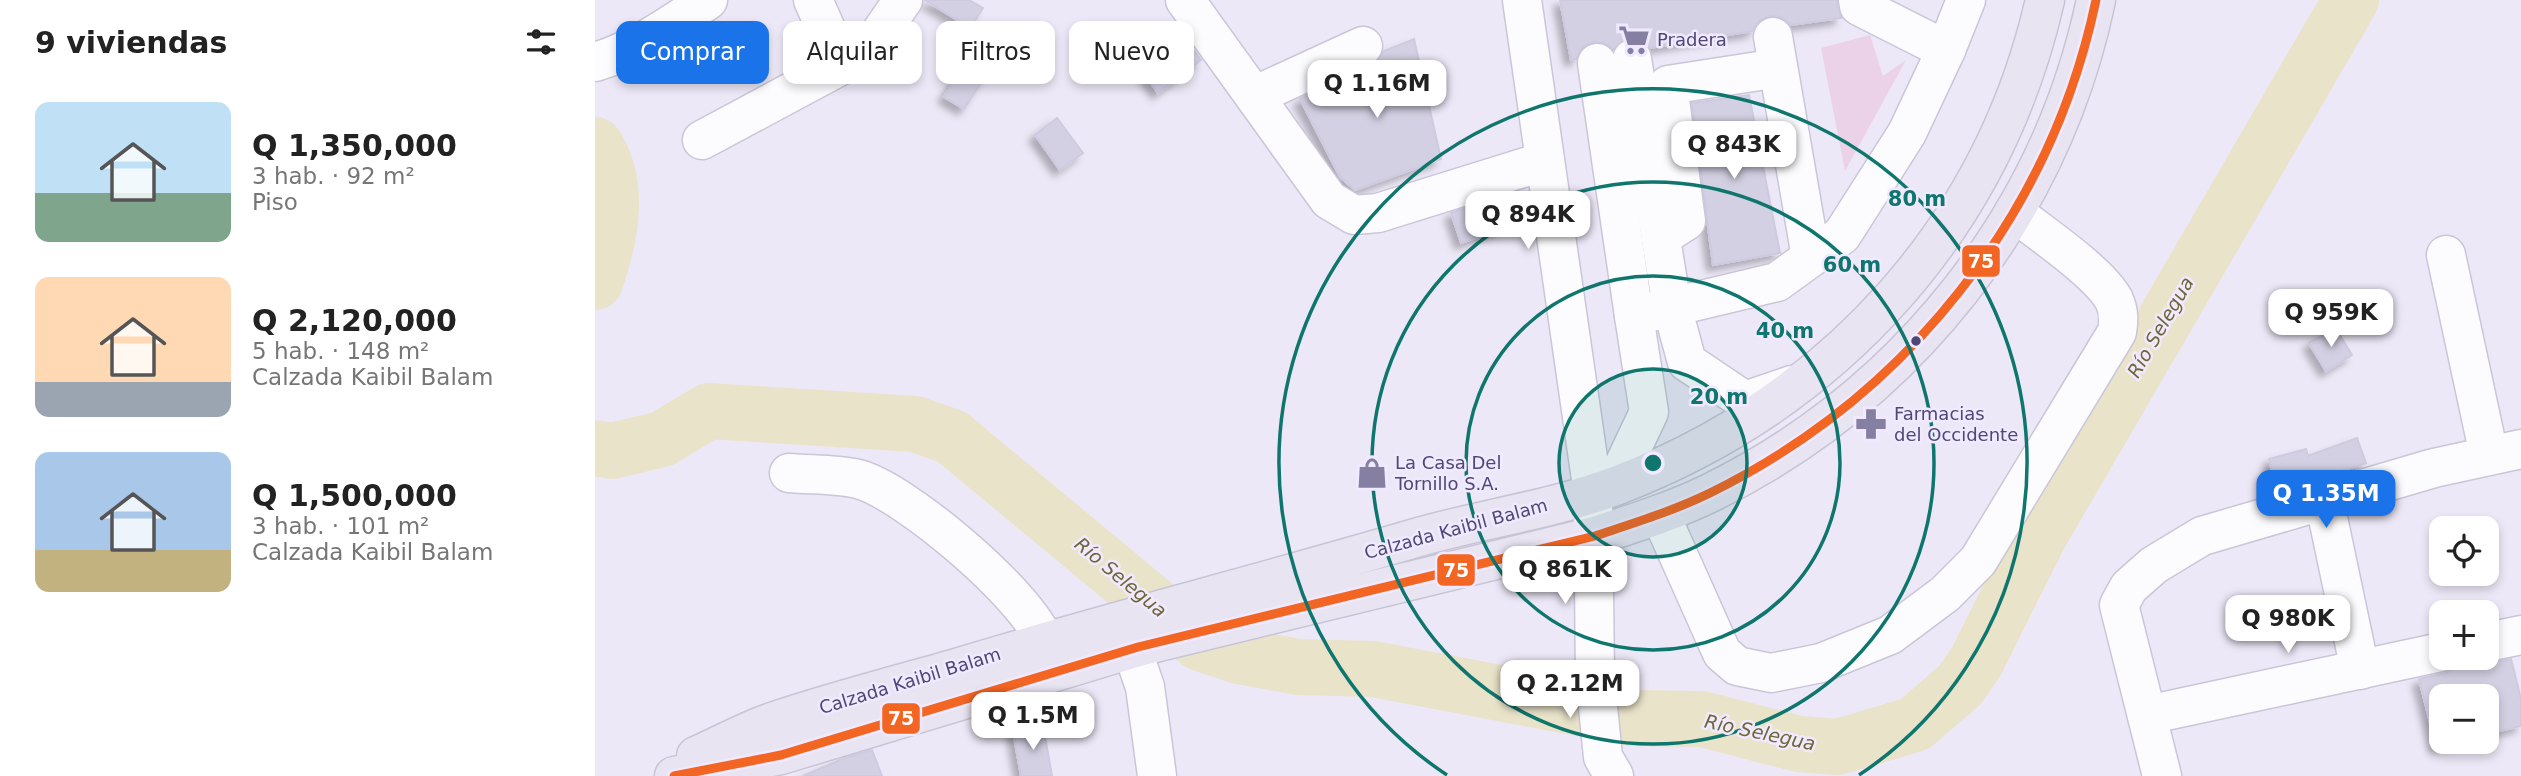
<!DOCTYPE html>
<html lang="es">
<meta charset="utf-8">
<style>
:root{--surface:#fff;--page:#f6f6f6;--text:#222;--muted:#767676;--accent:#1a73e8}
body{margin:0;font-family:"DejaVu Sans",sans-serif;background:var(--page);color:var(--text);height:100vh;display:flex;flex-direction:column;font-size:26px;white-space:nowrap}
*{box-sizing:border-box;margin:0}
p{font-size:23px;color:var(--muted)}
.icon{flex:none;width:38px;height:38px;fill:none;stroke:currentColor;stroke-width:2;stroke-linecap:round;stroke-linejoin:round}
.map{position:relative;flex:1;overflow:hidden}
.drawer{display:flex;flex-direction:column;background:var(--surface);width:595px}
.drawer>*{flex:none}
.banner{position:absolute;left:21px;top:21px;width:665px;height:63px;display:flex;gap:14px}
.buttons{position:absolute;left:1834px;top:516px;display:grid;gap:14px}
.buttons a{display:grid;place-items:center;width:70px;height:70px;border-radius:14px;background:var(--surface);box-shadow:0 4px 10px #0003;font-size:35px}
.price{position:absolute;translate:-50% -60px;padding:0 16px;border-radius:14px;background:#fff;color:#222;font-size:23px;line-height:46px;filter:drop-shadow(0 2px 4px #0008)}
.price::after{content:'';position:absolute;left:50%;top:42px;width:21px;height:16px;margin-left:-10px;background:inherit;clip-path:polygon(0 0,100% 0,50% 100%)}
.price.on{background:var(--accent);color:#fff}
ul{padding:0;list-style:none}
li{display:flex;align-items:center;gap:21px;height:175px;padding:0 35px}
li span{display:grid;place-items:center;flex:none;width:196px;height:140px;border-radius:14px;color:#555}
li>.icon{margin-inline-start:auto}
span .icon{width:84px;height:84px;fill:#fffc;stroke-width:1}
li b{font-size:30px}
h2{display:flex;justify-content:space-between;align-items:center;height:84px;padding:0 35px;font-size:30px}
.tag{padding:0 24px;border-radius:14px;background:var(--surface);box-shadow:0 4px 10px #0003;font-size:24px;line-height:63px}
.tag.on{background:var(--accent);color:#fff}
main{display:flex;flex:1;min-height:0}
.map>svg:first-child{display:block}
.green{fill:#ebd2e8}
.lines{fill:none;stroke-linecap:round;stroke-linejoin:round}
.river{stroke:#e9e3ca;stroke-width:56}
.building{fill:#d3d0e3;stroke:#cfcae0;stroke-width:2;filter:url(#shadow)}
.minor-casing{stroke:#cac6d8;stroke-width:41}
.major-casing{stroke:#c7c5d5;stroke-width:41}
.minor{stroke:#fcfcfe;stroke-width:38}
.major{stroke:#e9e4f2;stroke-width:38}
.bus-1-casing{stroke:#f1e9ff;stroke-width:14}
.bus-1{stroke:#f26522;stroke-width:9}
.ring{fill:none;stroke:#0f766e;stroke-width:3.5}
.bus-dot{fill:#4d4875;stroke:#f1e9ff;stroke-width:2.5}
.labels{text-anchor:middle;stroke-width:5;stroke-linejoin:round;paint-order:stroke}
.poi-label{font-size:18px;fill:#4d4875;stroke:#f1e9ff;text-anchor:start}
.street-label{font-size:18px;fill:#4d4875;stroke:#f1e9ff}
.water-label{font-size:19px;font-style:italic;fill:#6d6835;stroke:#f1e9ff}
.centre{fill:#0f766e;stroke:#f1e9ff;stroke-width:3.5}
.ring-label{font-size:21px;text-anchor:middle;font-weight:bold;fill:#0f766e;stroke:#f1e9ff;stroke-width:5;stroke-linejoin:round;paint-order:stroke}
.line-badge{stroke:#f1e9ff;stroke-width:2.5}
.badge-label{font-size:19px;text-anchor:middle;font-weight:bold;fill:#fff}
</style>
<main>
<section class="drawer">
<h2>9 viviendas<svg class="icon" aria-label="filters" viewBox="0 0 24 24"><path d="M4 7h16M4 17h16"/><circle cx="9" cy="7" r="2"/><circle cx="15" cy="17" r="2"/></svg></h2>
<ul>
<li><span style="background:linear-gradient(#bfe0f5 65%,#7fa58c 0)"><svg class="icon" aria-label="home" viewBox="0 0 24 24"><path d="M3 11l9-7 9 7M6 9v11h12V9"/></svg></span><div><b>Q 1,350,000</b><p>3 hab. · 92 m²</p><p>Piso</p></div></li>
<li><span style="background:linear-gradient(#ffd9b3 75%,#9aa5b1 0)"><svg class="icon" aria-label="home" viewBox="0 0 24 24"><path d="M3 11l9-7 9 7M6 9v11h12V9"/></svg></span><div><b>Q 2,120,000</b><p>5 hab. · 148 m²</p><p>Calzada Kaibil Balam</p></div></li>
<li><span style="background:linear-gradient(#a9c7e8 70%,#c2b280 0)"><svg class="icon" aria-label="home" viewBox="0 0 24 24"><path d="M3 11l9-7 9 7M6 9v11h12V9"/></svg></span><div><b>Q 1,500,000</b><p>3 hab. · 101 m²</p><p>Calzada Kaibil Balam</p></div></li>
</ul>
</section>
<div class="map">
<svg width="1926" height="776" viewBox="0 0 1926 776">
<defs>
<filter id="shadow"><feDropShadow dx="-6" dy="6" stdDeviation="3.5" flood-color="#0004"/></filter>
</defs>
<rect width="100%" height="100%" fill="#ede8f7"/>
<polygon class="green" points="1275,35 1288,76 1311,60 1250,171 1226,48"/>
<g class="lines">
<g class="river">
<path d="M 0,145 C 27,186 15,239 0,282"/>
<polyline points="0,448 17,451 67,439 114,411 320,424 357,437 605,643 644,656 703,667 778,669 1037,718 1107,719 1204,744 1243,747 1320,724 1365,685 1381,662 1444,536 1756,0"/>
</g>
</g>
<g class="building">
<polygon points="330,0 374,0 388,8 375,28"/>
<polygon points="965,0 1242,0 1246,18 1196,25 1186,17 1175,15 1164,21 1157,31 1055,48 1044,38 1033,38 1018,49 1009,43 998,42 988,46 981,59 976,60"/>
<polygon points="590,38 606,60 563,93 546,69"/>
<polygon points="819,39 846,159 760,190 745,177 705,99 777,66 789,51"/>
<polygon points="383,44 403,56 369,109 349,97"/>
<polygon points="1154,95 1185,253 1118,265 1097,103"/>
<polygon points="462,118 488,153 465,170 440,135"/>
<polygon points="897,200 906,229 866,243 856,213"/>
<polygon points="1740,327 1757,355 1731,371 1714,343"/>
<polygon points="1762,438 1771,463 1682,491 1674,459 1711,449 1713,456"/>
<polygon points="1867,658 1896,663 1916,659 1926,699 1926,726 1892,734 1892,696 1846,696 1846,742 1862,742 1841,747 1824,679 1851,673 1861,668"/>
<polygon points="448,725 457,776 426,776 418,731"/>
<polygon points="277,750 287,776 208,776 247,759"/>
</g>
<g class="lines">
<defs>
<g id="minor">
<polyline points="218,0 247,65"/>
<polyline points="590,0 734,200 759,215 783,213 950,161"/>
<polyline points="927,0 998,493 1000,677 1008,757 1019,776"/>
<polyline points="1263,0 1264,6 1351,50 1371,0"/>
<polyline points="1178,37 1216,257"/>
<polyline points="1037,59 1077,307 1092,362 1150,401 1197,385"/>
<path d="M 0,62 C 41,50 78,23 113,0"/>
<polyline points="1002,63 1039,316"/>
<polyline points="661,95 768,46"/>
<polyline points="107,140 273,51 308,0"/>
<polyline points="1066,237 1091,221 1073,85 1183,68"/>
<polyline points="1851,255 1894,455"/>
<path d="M 194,473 C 216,475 242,474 263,479 C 310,491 434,597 449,641"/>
<polyline points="1019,486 1054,412 1039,316 1182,282 1247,235 1312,133 1351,50"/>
<polyline points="1729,499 1765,670"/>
<path d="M 1065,514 L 1127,653 L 1142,666 L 1176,673 L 1226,663 L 1295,635 L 1350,594 L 1383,561 L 1522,332 C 1524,320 1524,311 1519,300 C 1504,272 1445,233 1419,212"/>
<polyline points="1892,642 1926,635"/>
<polyline points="537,649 550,687 562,776"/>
<polyline points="1552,715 1846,652"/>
<polyline points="1567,776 1524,605 1534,587 1559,565 1607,536 1839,468 1926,449"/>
</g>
<g id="major">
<path d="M 101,756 C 126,745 151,731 177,722 C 236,702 298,686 358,669 C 510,623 664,584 817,539 C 884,519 957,510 1023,485 C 1240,401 1398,228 1450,0"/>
<path d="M 79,776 L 186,755 L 543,647 L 1000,536 C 1039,523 1078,511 1115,493 C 1312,396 1456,215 1501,0"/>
</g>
</defs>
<use href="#minor" class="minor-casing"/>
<use href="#major" class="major-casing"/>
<use href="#minor" class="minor"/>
<use href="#major" class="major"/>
<defs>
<path id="bus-1" d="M 79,776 L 186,755 L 543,647 L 1000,536 C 1039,523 1078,511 1115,493 C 1312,396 1456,215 1501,0"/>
</defs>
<use href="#bus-1" class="bus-1-casing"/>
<use href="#bus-1" class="bus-1"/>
</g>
<circle cx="1058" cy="463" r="94" fill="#0f766e" fill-opacity=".12"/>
<g class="ring">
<circle cx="1058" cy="463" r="94"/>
<circle cx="1058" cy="463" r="187"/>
<circle cx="1058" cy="463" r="281"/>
<path d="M852 775A374 374 0 1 1 1264 775"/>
</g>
<defs>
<symbol id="supermarket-bare" viewBox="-9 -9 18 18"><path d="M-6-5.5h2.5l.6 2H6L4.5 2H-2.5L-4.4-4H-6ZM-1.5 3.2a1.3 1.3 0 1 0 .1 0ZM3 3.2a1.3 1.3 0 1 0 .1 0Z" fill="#8580a2" stroke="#f1e9ff" stroke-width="2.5" paint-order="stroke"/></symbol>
<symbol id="pharmacy-bare" viewBox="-9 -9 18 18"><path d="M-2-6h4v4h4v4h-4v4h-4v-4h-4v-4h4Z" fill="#8580a2" stroke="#f1e9ff" stroke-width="2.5" paint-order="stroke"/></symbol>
<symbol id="shop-bare" viewBox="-9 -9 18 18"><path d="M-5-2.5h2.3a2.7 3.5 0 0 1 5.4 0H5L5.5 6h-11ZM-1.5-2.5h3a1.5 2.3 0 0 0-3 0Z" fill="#8580a2" stroke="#f1e9ff" stroke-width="2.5" paint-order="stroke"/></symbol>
</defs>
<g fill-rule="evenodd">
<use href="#supermarket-bare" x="1017" y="18" width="44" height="44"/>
<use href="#pharmacy-bare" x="1254" y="402" width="44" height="44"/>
<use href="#shop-bare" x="755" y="451" width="44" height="44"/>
</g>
<circle class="bus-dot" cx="1321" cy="341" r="6"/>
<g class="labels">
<g class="poi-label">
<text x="1062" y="46">Pradera</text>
<text x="1299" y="420">Farmacias<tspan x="1299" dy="21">del Occidente</tspan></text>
<text x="800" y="469">La Casa Del<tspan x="800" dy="21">Tornillo S.A.</tspan></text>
</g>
<g class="street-label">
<text transform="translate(861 529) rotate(-15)" y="6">Calzada Kaibil Balam</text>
<text transform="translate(315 681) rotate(-17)" y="6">Calzada Kaibil Balam</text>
</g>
<g class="water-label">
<text transform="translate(1565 327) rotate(-60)" y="7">Río Selegua</text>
<text transform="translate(526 577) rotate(40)" y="7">Río Selegua</text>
<text transform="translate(1165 732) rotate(12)" y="7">Río Selegua</text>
</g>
</g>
<circle cx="1058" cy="463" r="10" class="centre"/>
<g class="ring-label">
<text x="1322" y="206">80 m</text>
<text x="1257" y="272">60 m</text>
<text x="1190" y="338">40 m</text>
<text x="1124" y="404">20 m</text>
</g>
<g class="line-badge">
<rect x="1366" y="244" width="40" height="34" rx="7" fill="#f26522"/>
<rect x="841" y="553" width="40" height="34" rx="7" fill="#f26522"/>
<rect x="286" y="702" width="40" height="33" rx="7" fill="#f26522"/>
</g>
<g class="badge-label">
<text x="1386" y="268">75</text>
<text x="861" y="577">75</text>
<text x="306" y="725">75</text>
</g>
</svg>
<div class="buttons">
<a><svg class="icon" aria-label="locate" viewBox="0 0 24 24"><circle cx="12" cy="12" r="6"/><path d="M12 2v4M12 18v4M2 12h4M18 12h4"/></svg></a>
<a>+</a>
<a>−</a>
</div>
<b class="price" style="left:782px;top:120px">Q 1.16M</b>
<b class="price" style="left:1139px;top:181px">Q 843K</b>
<b class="price" style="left:933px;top:251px">Q 894K</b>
<b class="price" style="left:1736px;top:349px">Q 959K</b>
<b class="price on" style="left:1731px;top:530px">Q 1.35M</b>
<b class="price" style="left:970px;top:606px">Q 861K</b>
<b class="price" style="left:1693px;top:655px">Q 980K</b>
<b class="price" style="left:975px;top:720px">Q 2.12M</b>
<b class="price" style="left:438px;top:752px">Q 1.5M</b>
<div class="banner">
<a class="tag on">Comprar</a>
<a class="tag">Alquilar</a>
<a class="tag">Filtros</a>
<a class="tag">Nuevo</a>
</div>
</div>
</main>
